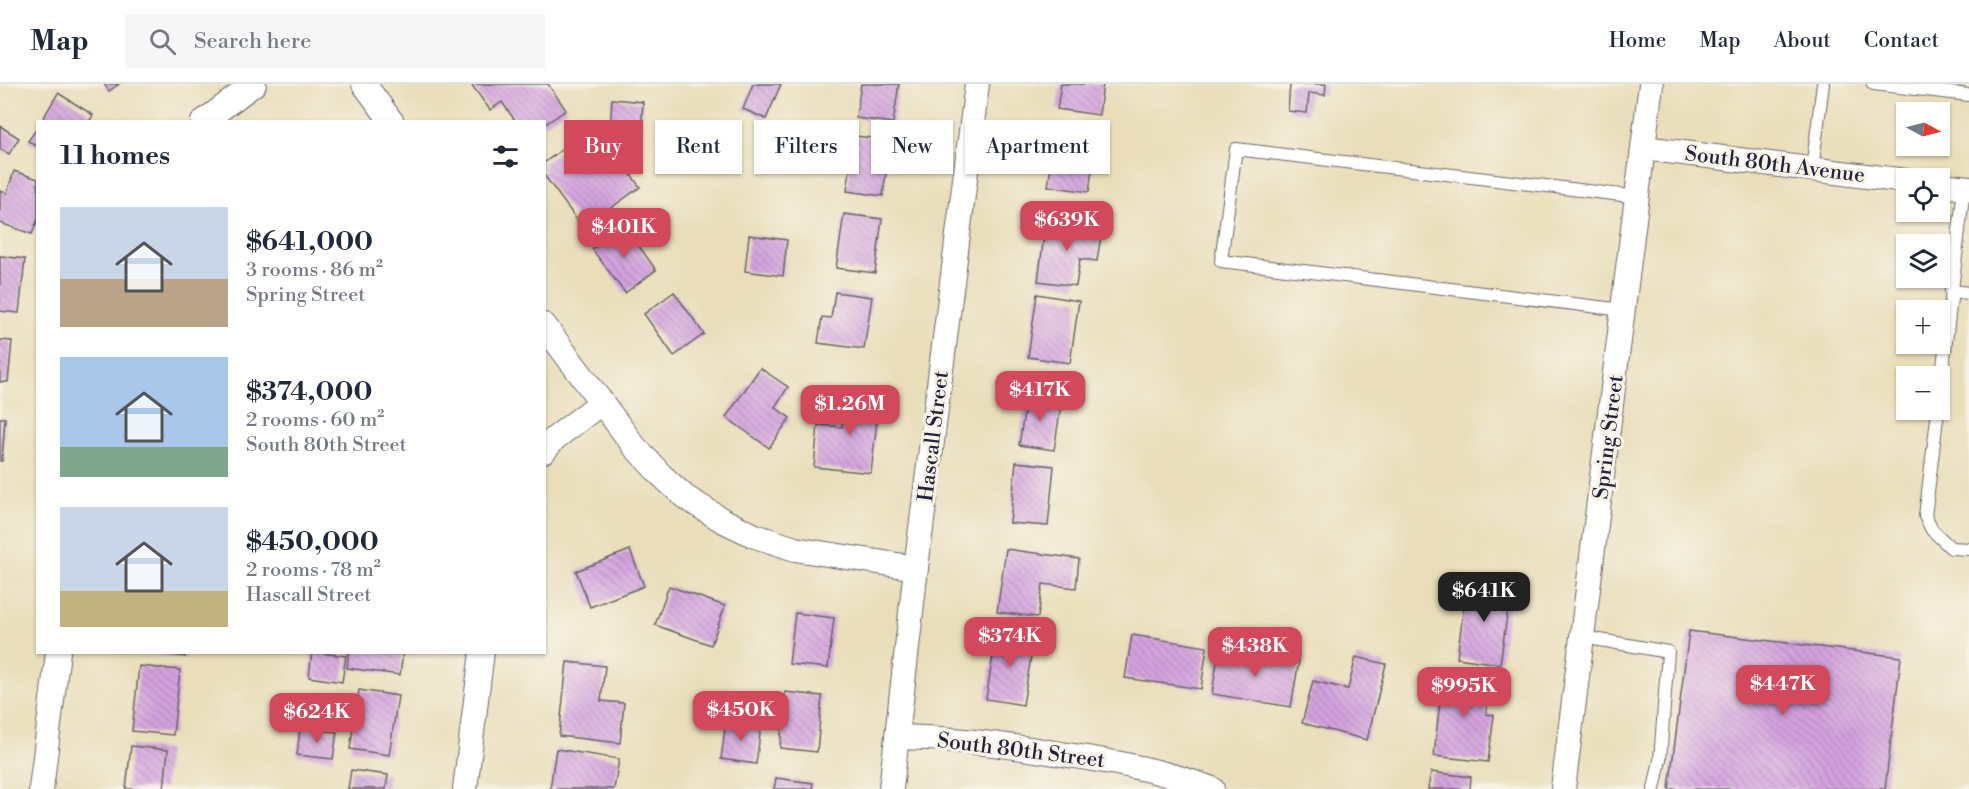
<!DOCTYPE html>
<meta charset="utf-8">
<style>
:root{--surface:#fff;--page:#f6f6f7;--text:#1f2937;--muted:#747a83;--line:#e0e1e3;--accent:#d1495b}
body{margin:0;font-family:"Libre Bodoni",serif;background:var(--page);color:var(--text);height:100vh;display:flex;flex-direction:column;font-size:22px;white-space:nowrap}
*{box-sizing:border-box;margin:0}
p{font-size:20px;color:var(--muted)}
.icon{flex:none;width:33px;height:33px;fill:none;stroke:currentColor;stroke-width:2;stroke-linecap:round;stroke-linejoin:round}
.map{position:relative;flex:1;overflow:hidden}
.panel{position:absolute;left:36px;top:36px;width:510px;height:534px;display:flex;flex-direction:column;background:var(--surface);border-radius:0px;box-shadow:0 2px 4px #0004}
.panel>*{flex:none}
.banner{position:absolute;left:564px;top:36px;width:570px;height:54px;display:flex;gap:12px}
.needle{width:39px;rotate:97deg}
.controls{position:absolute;left:1896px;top:18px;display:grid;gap:12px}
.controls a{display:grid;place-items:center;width:54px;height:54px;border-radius:0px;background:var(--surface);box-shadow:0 2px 4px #0004;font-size:30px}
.price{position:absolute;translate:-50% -51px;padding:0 14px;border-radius:12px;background:var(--accent);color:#fff;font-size:20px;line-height:39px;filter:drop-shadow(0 2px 3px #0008)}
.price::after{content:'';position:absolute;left:50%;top:36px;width:18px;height:14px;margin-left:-9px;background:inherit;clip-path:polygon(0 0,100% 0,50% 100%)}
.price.selected{background:#222;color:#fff}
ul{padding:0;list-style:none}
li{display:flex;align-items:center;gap:18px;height:150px;padding:0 24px}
li span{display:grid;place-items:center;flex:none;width:168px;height:120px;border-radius:0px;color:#555}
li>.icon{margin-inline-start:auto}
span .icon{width:72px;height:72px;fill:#fffc;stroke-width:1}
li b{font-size:26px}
h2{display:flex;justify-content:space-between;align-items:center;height:72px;padding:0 24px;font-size:26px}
.tag{padding:0 21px;border-radius:0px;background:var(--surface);box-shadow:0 2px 4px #0004;font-size:21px;line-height:54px}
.tag.selected{background:var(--accent);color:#fff}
header{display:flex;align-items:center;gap:36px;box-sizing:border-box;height:84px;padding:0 30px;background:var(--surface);border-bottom:2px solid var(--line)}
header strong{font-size:28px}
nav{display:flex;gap:33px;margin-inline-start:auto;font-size:21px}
.search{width:420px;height:54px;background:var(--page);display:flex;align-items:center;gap:15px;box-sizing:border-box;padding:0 21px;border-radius:0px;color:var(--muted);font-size:22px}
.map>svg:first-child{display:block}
.building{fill:url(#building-back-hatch)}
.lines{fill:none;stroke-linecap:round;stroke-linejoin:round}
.lane-casing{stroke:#686467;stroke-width:14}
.street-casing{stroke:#686467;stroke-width:26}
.lane{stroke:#fff;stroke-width:12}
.street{stroke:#fff;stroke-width:24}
.labels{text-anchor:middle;stroke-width:6;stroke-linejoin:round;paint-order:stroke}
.street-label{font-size:21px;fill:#22223b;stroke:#f7f3e8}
</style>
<header>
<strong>Map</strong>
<div class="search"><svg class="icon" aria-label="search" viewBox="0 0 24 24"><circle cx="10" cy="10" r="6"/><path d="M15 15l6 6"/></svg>Search here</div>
<nav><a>Home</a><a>Map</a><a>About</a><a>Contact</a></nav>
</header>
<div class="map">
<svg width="1969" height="705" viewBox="0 0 1969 705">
<defs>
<pattern id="building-back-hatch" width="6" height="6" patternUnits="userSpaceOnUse" patternTransform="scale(1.5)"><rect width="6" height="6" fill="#d4a3df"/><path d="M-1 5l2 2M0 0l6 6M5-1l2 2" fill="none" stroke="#ac84b6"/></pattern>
</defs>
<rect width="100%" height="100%" fill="#f7f3e8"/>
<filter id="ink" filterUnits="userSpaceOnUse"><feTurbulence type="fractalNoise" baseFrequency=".0167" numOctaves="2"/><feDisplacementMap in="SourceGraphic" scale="12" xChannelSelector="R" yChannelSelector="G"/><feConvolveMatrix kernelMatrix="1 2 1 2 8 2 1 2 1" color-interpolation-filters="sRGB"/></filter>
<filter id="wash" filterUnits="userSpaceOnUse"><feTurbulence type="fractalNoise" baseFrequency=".008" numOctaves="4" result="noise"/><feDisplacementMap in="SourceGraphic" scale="24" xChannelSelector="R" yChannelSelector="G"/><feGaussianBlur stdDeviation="1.35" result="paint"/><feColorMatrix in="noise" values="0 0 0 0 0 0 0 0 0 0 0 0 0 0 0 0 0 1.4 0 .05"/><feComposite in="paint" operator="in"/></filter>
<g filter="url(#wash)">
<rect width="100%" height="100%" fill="#e9deb9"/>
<g id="blocks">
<g class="building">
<polygon points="104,0 119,0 109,7"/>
<polygon points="471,0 548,0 566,26 544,41 544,38 516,38 502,18 490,26"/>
<polygon points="753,0 781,0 766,35 743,25"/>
<polygon points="861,0 899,0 893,39 856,34"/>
<polygon points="1061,0 1103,0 1099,31 1057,25"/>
<polygon points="1290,0 1326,0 1325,11 1309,9 1307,29 1288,27"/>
<polygon points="58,9 93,31 89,38 41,38"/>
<polygon points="612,15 643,18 641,50 610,47"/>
<polygon points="595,41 640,103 583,144 544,91 544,79"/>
<polygon points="0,42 19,54 9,70 0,65"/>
<polygon points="38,43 38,63 28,57"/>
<polygon points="1057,43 1097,49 1089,108 1048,102"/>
<polygon points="855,52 890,56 883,112 847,107"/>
<polygon points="14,87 38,95 38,135 32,150 0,139 0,107 7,109"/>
<polygon points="844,130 882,135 875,189 836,184"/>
<polygon points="1046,137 1102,145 1097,177 1080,175 1076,202 1038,197"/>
<polygon points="624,141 656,186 625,209 592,165"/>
<polygon points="749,151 787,156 783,192 745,187"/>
<polygon points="0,172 25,175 19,229 0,227"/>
<polygon points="674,208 704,250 674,272 644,230"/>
<polygon points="835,208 872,213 864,265 818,259 822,233 831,234"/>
<polygon points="1037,210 1079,217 1070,279 1028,273"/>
<polygon points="0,256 12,257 8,298 0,298"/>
<polygon points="760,284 788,303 775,323 790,334 769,364 726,333"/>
<polygon points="846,306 880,310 871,389 814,383 818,341 842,343"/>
<polygon points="1027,310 1062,315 1054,366 1019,361"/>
<polygon points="0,334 5,334 2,377 0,377"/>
<polygon points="1016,378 1054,382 1048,442 1010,439"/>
<polygon points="1006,465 1079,475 1076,504 1043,500 1038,533 997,528"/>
<polygon points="630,466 644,502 590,523 576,487"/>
<polygon points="1467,499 1511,504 1500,580 1457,574"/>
<polygon points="669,502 725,522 711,561 655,541"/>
<polygon points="795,529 834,534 828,584 789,580"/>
<polygon points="997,547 1034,554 1023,621 986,615"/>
<polygon points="1689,547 1901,573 1885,705 1669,705"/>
<polygon points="1132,551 1207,563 1201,605 1125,594"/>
<polygon points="1219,565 1299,577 1291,623 1212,610"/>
<polygon points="162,568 186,568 185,573 161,570"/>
<polygon points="312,568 346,572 342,598 309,593"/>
<polygon points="349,568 403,568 400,591 347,584"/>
<polygon points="1356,573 1386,580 1367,656 1302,639 1313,597 1348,605"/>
<polygon points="567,578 605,582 601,617 624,619 620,659 559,652"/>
<polygon points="139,582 180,586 173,651 132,647"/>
<polygon points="1443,588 1490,593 1486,630 1494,631 1488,678 1434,672"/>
<polygon points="359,606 398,612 389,671 350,665"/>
<polygon points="785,608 822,612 817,668 780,664"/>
<polygon points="726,637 761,642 756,680 721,675"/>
<polygon points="300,645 337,648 333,675 297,671"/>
<polygon points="131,662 168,666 164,705 126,705"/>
<polygon points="556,665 619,675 614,705 550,705"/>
<polygon points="351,686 388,691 386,705 348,705"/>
<polygon points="1431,688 1471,693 1470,705 1428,705"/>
<polygon points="776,694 813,699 812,705 774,705"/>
</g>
</g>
</g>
<g filter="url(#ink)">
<use href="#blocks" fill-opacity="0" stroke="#686467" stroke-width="1.5"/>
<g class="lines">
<defs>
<g id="lane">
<polyline points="1873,0 1969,11"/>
<polyline points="1812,85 1823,0"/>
<polyline points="1951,207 1969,209"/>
<polyline points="1623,226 1221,177 1236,65 1638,113"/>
<polyline points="1940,308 1964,104"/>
<polyline points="1938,326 1925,432 1932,446 1951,464 1969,465"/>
<polyline points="1583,553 1668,568 1660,676 1654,705"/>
</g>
<g id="street">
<polyline points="364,0 392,38"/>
<polyline points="203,38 254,0"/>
<polyline points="1644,64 1906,97"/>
<polyline points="1940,101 1969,104"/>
<polyline points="544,241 634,362 661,391 685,413 722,436 755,452 795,465 916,484"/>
<polyline points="544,367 554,355 602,318"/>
<path d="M 898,653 C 953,654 1007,661 1061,670 C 1114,678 1162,686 1212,705"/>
<polyline points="41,705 58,568"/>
<polyline points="465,705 482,568"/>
<polyline points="891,705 916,484 977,0"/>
<polyline points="1563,705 1651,0"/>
</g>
</defs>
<use href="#lane" class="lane-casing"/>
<use href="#street" class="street-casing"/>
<use href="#lane" class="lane"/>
<use href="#street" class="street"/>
</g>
</g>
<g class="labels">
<g class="street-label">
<text transform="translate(1775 80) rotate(7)" y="7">South 80th Avenue</text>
<text transform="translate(933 352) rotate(-83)" y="7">Hascall Street</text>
<text transform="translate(1608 353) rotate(-83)" y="7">Spring Street</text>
<text transform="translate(1021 666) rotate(7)" y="7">South 80th Street</text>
</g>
</g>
</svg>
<div class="controls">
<a><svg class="needle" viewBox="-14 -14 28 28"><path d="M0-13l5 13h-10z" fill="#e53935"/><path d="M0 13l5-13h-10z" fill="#747a83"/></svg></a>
<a><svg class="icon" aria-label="locate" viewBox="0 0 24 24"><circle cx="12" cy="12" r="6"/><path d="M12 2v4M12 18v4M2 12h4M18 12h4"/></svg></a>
<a><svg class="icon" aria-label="layers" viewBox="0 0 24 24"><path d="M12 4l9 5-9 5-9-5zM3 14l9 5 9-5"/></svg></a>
<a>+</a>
<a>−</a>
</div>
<b class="price" style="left:1067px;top:168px">$639K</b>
<b class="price" style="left:624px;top:175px">$401K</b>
<b class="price" style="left:1040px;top:338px">$417K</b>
<b class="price" style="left:850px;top:352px">$1.26M</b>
<b class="price selected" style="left:1484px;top:539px">$641K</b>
<b class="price" style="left:1010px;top:584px">$374K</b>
<b class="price" style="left:1255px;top:594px">$438K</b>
<b class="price" style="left:1783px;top:632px">$447K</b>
<b class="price" style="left:1464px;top:634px">$995K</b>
<b class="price" style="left:741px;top:658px">$450K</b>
<b class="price" style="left:317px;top:660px">$624K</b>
<div class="banner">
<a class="tag selected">Buy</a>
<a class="tag">Rent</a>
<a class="tag">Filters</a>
<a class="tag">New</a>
<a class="tag">Apartment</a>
</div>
<section class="panel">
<h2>11 homes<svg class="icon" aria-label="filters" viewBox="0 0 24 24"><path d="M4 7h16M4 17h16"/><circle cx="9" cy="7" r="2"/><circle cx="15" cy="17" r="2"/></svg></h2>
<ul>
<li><span style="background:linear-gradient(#c9d6e8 60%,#b9a48a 0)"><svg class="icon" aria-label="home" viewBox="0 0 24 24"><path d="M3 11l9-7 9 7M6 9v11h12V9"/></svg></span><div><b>$641,000</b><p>3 rooms · 86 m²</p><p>Spring Street</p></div></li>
<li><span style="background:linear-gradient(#a9c7e8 75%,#7fa58c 0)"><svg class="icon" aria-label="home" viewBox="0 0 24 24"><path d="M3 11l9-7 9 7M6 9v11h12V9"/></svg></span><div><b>$374,000</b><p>2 rooms · 60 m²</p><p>South 80th Street</p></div></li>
<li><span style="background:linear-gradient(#c9d6e8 70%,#c2b280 0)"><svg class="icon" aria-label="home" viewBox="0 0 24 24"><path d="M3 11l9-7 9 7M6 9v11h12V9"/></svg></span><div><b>$450,000</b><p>2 rooms · 78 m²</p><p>Hascall Street</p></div></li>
</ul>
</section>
</div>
